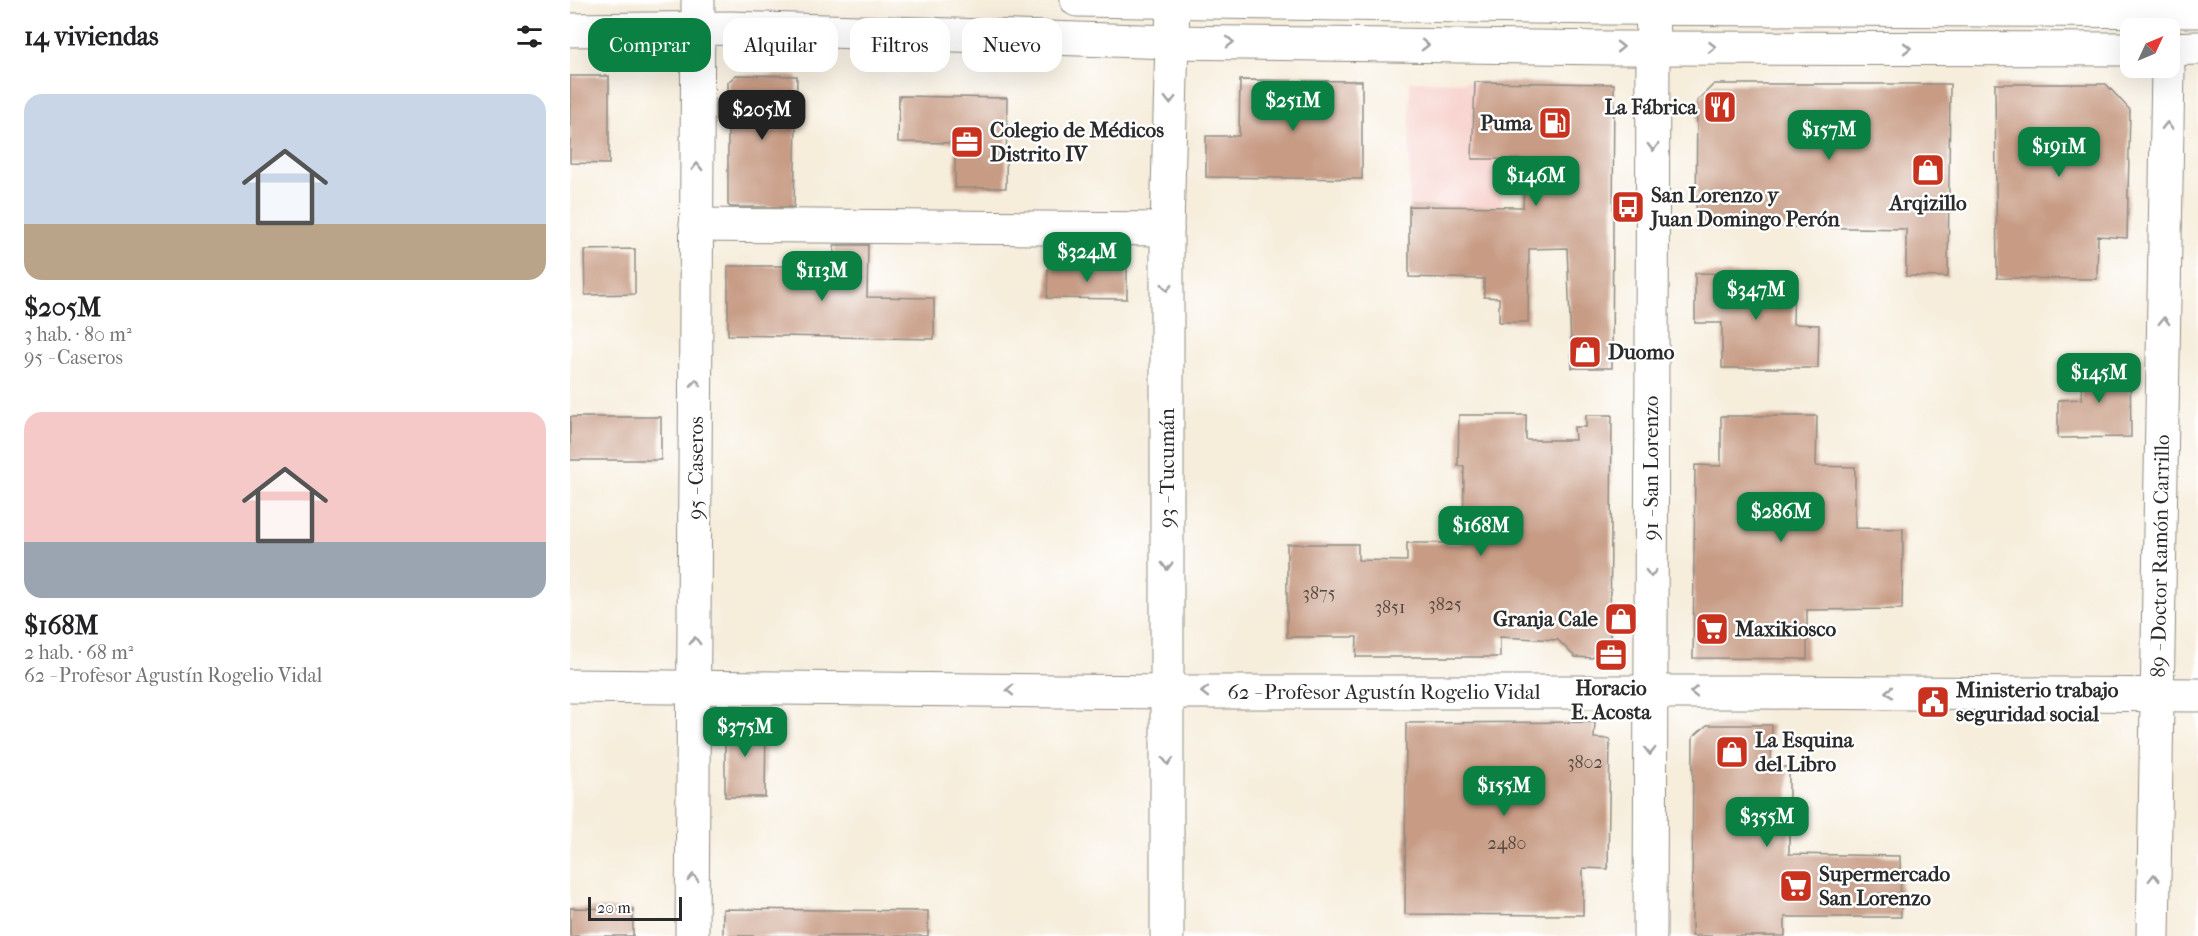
<!DOCTYPE html>
<html lang="es">
<meta charset="utf-8">
<style>
:root{--surface:#fff;--page:#f6f6f6;--text:#202124;--muted:#757577;--accent:#0b8043}
body{margin:0;font-family:"IM FELL French Canon",serif;background:var(--page);color:var(--text);height:100vh;display:flex;flex-direction:column;font-size:22px;white-space:nowrap}
*{box-sizing:border-box;margin:0}
p{font-size:20px;color:var(--muted)}
.icon{flex:none;width:33px;height:33px;fill:none;stroke:currentColor;stroke-width:2;stroke-linecap:round;stroke-linejoin:round}
.map{position:relative;flex:1;overflow:hidden}
.drawer{display:flex;flex-direction:column;background:var(--surface);width:570px}
.drawer>*{flex:none}
.banner{position:absolute;left:18px;top:18px;width:570px;height:54px;display:flex;gap:12px}
.needle{width:39px;rotate:46deg}
.controls{position:absolute;left:1550px;top:18px;display:grid;gap:12px}
.controls a{display:grid;place-items:center;width:60px;height:60px;border-radius:12px;background:var(--surface);box-shadow:0 6px 24px #0002;font-size:30px}
.scale{position:absolute;left:18px;bottom:15px;width:94px;box-sizing:border-box;padding-left:6px;border:3px solid #2b2b2b;border-top:0;font-size:16px;line-height:21px;white-space:nowrap;color:#2b2b2b;-webkit-text-stroke:4px #fff;paint-order:stroke}
.price{position:absolute;translate:-50% -51px;padding:0 14px;border-radius:12px;background:var(--accent);color:#fff;font-size:20px;line-height:39px;filter:drop-shadow(0 2px 3px #0008)}
.price::after{content:'';position:absolute;left:50%;top:36px;width:18px;height:14px;margin-left:-9px;background:inherit;clip-path:polygon(0 0,100% 0,50% 100%)}
.price.active{background:#222;color:#fff}
ul{padding:0;list-style:none}
li{display:grid;align-content:center;gap:12px;height:318px;padding:0 24px}
li span{display:grid;place-items:center;height:186px;border-radius:18px;color:#555}
li>.icon{margin-inline-start:auto}
span .icon{width:108px;height:108px;fill:#fffc;stroke-width:1}
li b{font-size:26px}
h2{display:flex;justify-content:space-between;align-items:center;height:72px;padding:0 24px;font-size:26px}
.tag{padding:0 21px;border-radius:18px;background:var(--surface);box-shadow:0 6px 24px #0002;font-size:21px;line-height:54px}
.tag.active{background:var(--accent);color:#fff}
main{display:flex;flex:1;min-height:0}
.map>svg:first-child{display:block}
.built{fill:#f7d0cb}
.building{fill:#c79b84}
.lines{fill:none;stroke-linecap:round;stroke-linejoin:round}
.street-casing{stroke:#908c83;stroke-width:35}
.secondary-casing{stroke:#908c83;stroke-width:35}
.street{stroke:#fff;stroke-width:33}
.secondary{stroke:#fff;stroke-width:33}
.oneway{stroke:#a0a0a0}
.labels{text-anchor:middle;stroke-width:5;stroke-linejoin:round;paint-order:stroke}
.number-label{font-size:18px;fill:#524741}
.poi-label{font-size:21px;font-weight:bold;fill:#2b2b2b;stroke:#fff;text-anchor:start}
.street-label{font-size:21px;fill:#2b2b2b;stroke:#fff}
</style>
<main>
<section class="drawer">
<h2>14 viviendas<svg class="icon" aria-label="filters" viewBox="0 0 24 24"><path d="M4 7h16M4 17h16"/><circle cx="9" cy="7" r="2"/><circle cx="15" cy="17" r="2"/></svg></h2>
<ul>
<li><span style="background:linear-gradient(#c9d6e8 70%,#b9a48a 0)"><svg class="icon" aria-label="home" viewBox="0 0 24 24"><path d="M3 11l9-7 9 7M6 9v11h12V9"/></svg></span><div><b>$205M</b><p>3 hab. · 80 m²</p><p>95 - Caseros</p></div></li>
<li><span style="background:linear-gradient(#f6c9c9 70%,#9aa5b1 0)"><svg class="icon" aria-label="home" viewBox="0 0 24 24"><path d="M3 11l9-7 9 7M6 9v11h12V9"/></svg></span><div><b>$168M</b><p>2 hab. · 68 m²</p><p>62 - Profesor Agustín Rogelio Vidal</p></div></li>
</ul>
</section>
<div class="map">
<svg width="1628" height="936" viewBox="0 0 1628 936">
<rect width="100%" height="100%" fill="#fff"/>
<filter id="ink" filterUnits="userSpaceOnUse"><feTurbulence type="fractalNoise" baseFrequency=".0167" numOctaves="2"/><feDisplacementMap in="SourceGraphic" scale="12" xChannelSelector="R" yChannelSelector="G"/><feConvolveMatrix kernelMatrix="1 2 1 2 8 2 1 2 1" color-interpolation-filters="sRGB"/></filter>
<filter id="wash" filterUnits="userSpaceOnUse"><feTurbulence type="fractalNoise" baseFrequency=".008" numOctaves="4" result="noise"/><feDisplacementMap in="SourceGraphic" scale="24" xChannelSelector="R" yChannelSelector="G"/><feGaussianBlur stdDeviation="1.35" result="paint"/><feColorMatrix in="noise" values="0 0 0 0 0 0 0 0 0 0 0 0 0 0 0 0 0 1.4 0 .05"/><feComposite in="paint" operator="in"/></filter>
<g filter="url(#wash)">
<rect width="100%" height="100%" fill="#f6eddb"/>
<g class="built">
<polygon points="840,81 1044,84 1043,169 932,168 932,279 839,277"/>
<rect x="1627" y="742" width="1" height="194"/>
</g>
<g id="blocks">
<g class="building">
<polygon points="166,75 227,76 224,207 160,207 158,205 158,82"/>
<polygon points="0,76 39,76 39,164 0,163"/>
<polygon points="670,80 792,81 792,179 636,177 636,136 669,136"/>
<polygon points="905,82 1044,84 1042,368 1002,368 997,248 959,249 958,322 929,322 929,298 914,297 914,279 839,277 839,206 953,207 955,159 902,159"/>
<polygon points="1144,84 1380,84 1378,277 1336,276 1336,229 1126,225 1127,101"/>
<polygon points="1425,84 1536,84 1560,110 1557,238 1528,236 1527,279 1427,278"/>
<polygon points="329,96 437,98 436,188 385,188 385,143 328,142"/>
<polygon points="264,245 298,245 297,297 364,298 364,339 158,335 158,266 264,266"/>
<polygon points="65,249 65,294 15,295 14,250"/>
<polygon points="478,267 557,267 557,299 477,298"/>
<polygon points="1125,273 1224,275 1223,324 1249,325 1248,368 1152,368 1152,323 1125,323"/>
<polygon points="1512,362 1560,362 1561,437 1488,438 1488,400 1512,399"/>
<polygon points="889,415 956,415 956,440 1005,440 1004,427 1016,427 1016,415 1042,415 1040,644 1022,658 1005,657 988,640 930,637 930,657 786,657 787,637 717,637 717,544 788,544 788,560 837,561 837,543 893,543 894,466 888,466"/>
<polygon points="1151,416 1247,416 1246,466 1285,467 1285,528 1333,529 1332,609 1237,610 1237,659 1123,658 1125,465 1151,466"/>
<rect x="0" y="417" width="91" height="43"/>
<polygon points="164,719 196,719 195,797 155,797 155,728"/>
<polygon points="1025,722 1024,738 1040,739 1038,869 1013,868 1013,915 835,914 836,723"/>
<polygon points="1137,725 1202,725 1201,767 1219,767 1219,854 1330,856 1331,917 1215,917 1215,936 1122,936 1123,737"/>
<polygon points="0,908 63,909 63,936 0,936"/>
<polygon points="153,909 358,911 358,936 153,936"/>
</g>
</g>
</g>
<g filter="url(#ink)">
<use href="#blocks" fill-opacity="0" stroke="#908c83" stroke-width="1.5"/>
<g class="lines">
<defs>
<g id="street">
<polyline points="126,225 597,229"/>
<polyline points="0,686 598,692 1187,692 1628,695"/>
<polyline points="122,936 128,0"/>
<polyline points="597,936 597,229 603,0"/>
<polyline points="1080,936 1083,47 1082,0"/>
</g>
<g id="secondary">
<polyline points="507,0 1037,8 1628,11"/>
<polyline points="0,30 161,28 601,42 1039,48 1560,49"/>
<polyline points="1599,49 1628,48"/>
<polyline points="1583,936 1598,68"/>
</g>
</defs>
<use href="#street" class="street-casing"/>
<use href="#secondary" class="secondary-casing"/>
<use href="#street" class="street"/>
<use href="#secondary" class="secondary"/>
</g>
<defs><path id="oneway-chevron" d="M-2-3.5L2.5 0L-2 3.5" fill="none" stroke-width="1.6" stroke-linecap="round" stroke-linejoin="round" transform="scale(1.5)"/></defs>
<g class="oneway">
<use href="#oneway-chevron" transform="translate(660 42) rotate(1)"/>
<use href="#oneway-chevron" transform="translate(855 45) rotate(1)"/>
<use href="#oneway-chevron" transform="translate(1050 47) rotate(-1)"/>
<use href="#oneway-chevron" transform="translate(1142 47)"/>
<use href="#oneway-chevron" transform="translate(1337 48)"/>
<use href="#oneway-chevron" transform="translate(600 100) rotate(91)"/>
<use href="#oneway-chevron" transform="translate(1597 126) rotate(-89)"/>
<use href="#oneway-chevron" transform="translate(1083 147) rotate(90)"/>
<use href="#oneway-chevron" transform="translate(127 167) rotate(-89)"/>
<use href="#oneway-chevron" transform="translate(597 287) rotate(90)"/>
<use href="#oneway-chevron" transform="translate(1594 321) rotate(-89)"/>
<use href="#oneway-chevron" transform="translate(126 383) rotate(-90)"/>
<use href="#oneway-chevron" transform="translate(597 566) rotate(90)"/>
<use href="#oneway-chevron" transform="translate(1081 573) rotate(90)"/>
<use href="#oneway-chevron" transform="translate(125 641) rotate(-90)"/>
<use href="#oneway-chevron" transform="translate(440 690) rotate(-179)"/>
<use href="#oneway-chevron" transform="translate(635 692) rotate(-180)"/>
<use href="#oneway-chevron" transform="translate(1124 692) rotate(179)"/>
<use href="#oneway-chevron" transform="translate(1319 692) rotate(-180)"/>
<use href="#oneway-chevron" transform="translate(1080 751) rotate(90)"/>
<use href="#oneway-chevron" transform="translate(598 761) rotate(90)"/>
<use href="#oneway-chevron" transform="translate(123 878) rotate(-89)"/>
<use href="#oneway-chevron" transform="translate(1584 878) rotate(-89)"/>
</g>
</g>
<defs>
<symbol id="restaurant-square" viewBox="-11 -11 22 22"><rect x="-9" y="-9" width="18" height="18" rx="4" fill="#c8321e" stroke="#fff"/><path d="M-5-6h1v4h1v-4h1v4h1v-4h1v5L-1.5 .5V6h-2V.5L-5-1ZM5-6V6H3V1.5H1.5Q1.5-4 5-6Z" fill="#fff"/></symbol>
<symbol id="fuel-square" viewBox="-11 -11 22 22"><rect x="-9" y="-9" width="18" height="18" rx="4" fill="#c8321e" stroke="#fff"/><path d="M-5.5-6h7V0h2V4h1.3V-2.5L3-4.5l.8-.8L6-3V5H2.5V1h-1V6h-7ZM-4.2-4.7v3.2H.2V-4.7Z" fill="#fff"/></symbol>
<symbol id="office-square" viewBox="-11 -11 22 22"><rect x="-9" y="-9" width="18" height="18" rx="4" fill="#c8321e" stroke="#fff"/><path d="M-6-3h4V-5.5h4V-3h4V5H-6ZM-1-4.5V-3h2v-1.5ZM-6 0V1H6V0Z" fill="#fff"/></symbol>
<symbol id="shop-square" viewBox="-11 -11 22 22"><rect x="-9" y="-9" width="18" height="18" rx="4" fill="#c8321e" stroke="#fff"/><path d="M-5-2.5h2.3a2.7 3.5 0 0 1 5.4 0H5L5.5 6h-11ZM-1.5-2.5h3a1.5 2.3 0 0 0-3 0Z" fill="#fff"/></symbol>
<symbol id="bus-square" viewBox="-11 -11 22 22"><rect x="-9" y="-9" width="18" height="18" rx="4" fill="#c8321e" stroke="#fff"/><path d="M-5-6H5V4H4V6H2V4H-2V6H-4V4H-5ZM-3.5-4V0h7V-4ZM-3.5 1.2v1.5H-2V1.2ZM2 1.2v1.5H3.5V1.2Z" fill="#fff"/></symbol>
<symbol id="supermarket-square" viewBox="-11 -11 22 22"><rect x="-9" y="-9" width="18" height="18" rx="4" fill="#c8321e" stroke="#fff"/><path d="M-6-5.5h2.5l.6 2H6L4.5 2H-2.5L-4.4-4H-6ZM-1.5 3.2a1.3 1.3 0 1 0 .1 0ZM3 3.2a1.3 1.3 0 1 0 .1 0Z" fill="#fff"/></symbol>
<symbol id="civic-square" viewBox="-11 -11 22 22"><rect x="-9" y="-9" width="18" height="18" rx="4" fill="#c8321e" stroke="#fff"/><path d="M-.6-6.5H3V-4.5H.6V-3L4-1V1h2V6H-6V1h2V-1L-.6-3ZM-1.2 2.5V6h2.4V2.5Z" fill="#fff"/></symbol>
</defs>
<g fill-rule="evenodd">
<use href="#restaurant-square" x="1131" y="88" width="38" height="38"/>
<use href="#fuel-square" x="966" y="104" width="38" height="38"/>
<use href="#office-square" x="378" y="123" width="38" height="38"/>
<use href="#shop-square" x="1339" y="151" width="38" height="38"/>
<use href="#bus-square" x="1039" y="188" width="38" height="38"/>
<use href="#shop-square" x="996" y="333" width="38" height="38"/>
<use href="#shop-square" x="1032" y="600" width="38" height="38"/>
<use href="#supermarket-square" x="1123" y="610" width="38" height="38"/>
<use href="#office-square" x="1022" y="636" width="38" height="38"/>
<use href="#civic-square" x="1344" y="683" width="38" height="38"/>
<use href="#shop-square" x="1143" y="733" width="38" height="38"/>
<use href="#supermarket-square" x="1207" y="867" width="38" height="38"/>
</g>
<g class="labels">
<g class="number-label">
<text x="749" y="599">3875</text>
<text x="875" y="610">3825</text>
<text x="820" y="613">3851</text>
<text x="1015" y="768">3802</text>
<text x="937" y="849">2480</text>
</g>
<g class="poi-label">
<text x="1127" y="114" text-anchor="end">La Fábrica</text>
<text x="962" y="130" text-anchor="end">Puma</text>
<text x="420" y="137">Colegio de Médicos<tspan x="420" dy="24">Distrito IV</tspan></text>
<text x="1081" y="202">San Lorenzo y<tspan x="1081" dy="24">Juan Domingo Perón</tspan></text>
<text x="1358" y="210" text-anchor="middle">Arqizillo</text>
<text x="1038" y="359">Duomo</text>
<text x="1028" y="626" text-anchor="end">Granja Cale</text>
<text x="1165" y="636">Maxikiosco</text>
<text x="1041" y="695" text-anchor="middle">Horacio<tspan x="1041" dy="24">E. Acosta</tspan></text>
<text x="1386" y="697">Ministerio trabajo<tspan x="1386" dy="24">seguridad social</tspan></text>
<text x="1185" y="747">La Esquina<tspan x="1185" dy="24">del Libro</tspan></text>
<text x="1249" y="881">Supermercado<tspan x="1249" dy="24">San Lorenzo</tspan></text>
</g>
<g class="street-label">
<text transform="translate(126 468) rotate(-90)" y="7">95 - Caseros</text>
<text transform="translate(597 468) rotate(-90)" y="7">93 - Tucumán</text>
<text transform="translate(1081 468) rotate(-90)" y="7">91 - San Lorenzo</text>
<text transform="translate(1590 556) rotate(-89)" y="7">89 - Doctor Ramón Carrillo</text>
<text x="814" y="699">62 - Profesor Agustín Rogelio Vidal</text>
</g>
</g>
</svg>
<div class="controls">
<a><svg class="needle" viewBox="-14 -14 28 28"><path d="M0-13l5 13h-10z" fill="#e53935"/><path d="M0 13l5-13h-10z" fill="#757577"/></svg></a>
</div>
<div class="scale">20 m</div>
<b class="price" style="left:723px;top:132px">$251M</b>
<b class="price active" style="left:192px;top:141px">$205M</b>
<b class="price" style="left:1259px;top:161px">$157M</b>
<b class="price" style="left:1489px;top:178px">$191M</b>
<b class="price" style="left:966px;top:207px">$146M</b>
<b class="price" style="left:517px;top:283px">$324M</b>
<b class="price" style="left:252px;top:302px">$113M</b>
<b class="price" style="left:1186px;top:321px">$347M</b>
<b class="price" style="left:1529px;top:404px">$145M</b>
<b class="price" style="left:1211px;top:543px">$286M</b>
<b class="price" style="left:911px;top:557px">$168M</b>
<b class="price" style="left:175px;top:758px">$375M</b>
<b class="price" style="left:934px;top:817px">$155M</b>
<b class="price" style="left:1197px;top:848px">$355M</b>
<div class="banner">
<a class="tag active">Comprar</a>
<a class="tag">Alquilar</a>
<a class="tag">Filtros</a>
<a class="tag">Nuevo</a>
</div>
</div>
</main>
